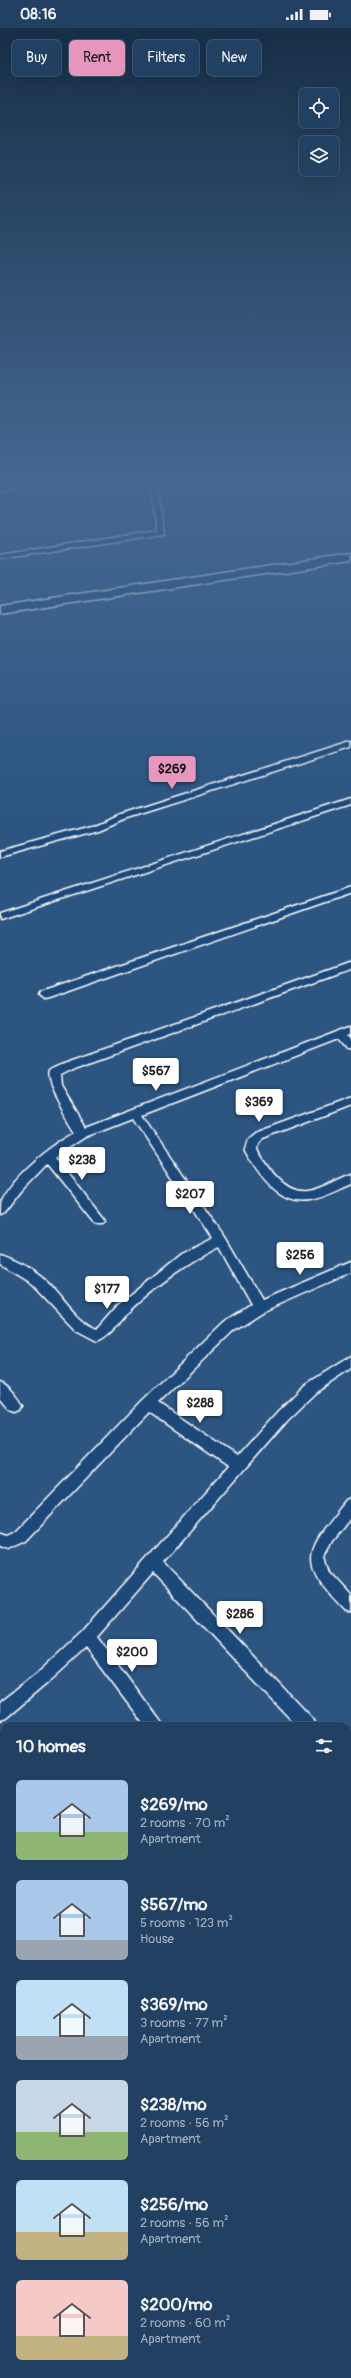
<!DOCTYPE html>
<meta charset="utf-8">
<style>
:root{--surface:#214062;--page:#294768;--text:#f1f3f6;--muted:#a2afbe;--line:#3e5977;--accent:#e797bd}
body{margin:0;font-family:Pangolin,sans-serif;background:var(--page);color:var(--text);height:100vh;display:flex;flex-direction:column;font-size:15px;white-space:nowrap}
*{box-sizing:border-box;margin:0}
p{font-size:13px;color:var(--muted)}
.icon{flex:none;width:22px;height:22px;fill:none;stroke:currentColor;stroke-width:2;stroke-linecap:round;stroke-linejoin:round}
.map{position:relative;flex:1;overflow:hidden}
.sheet{position:absolute;left:0px;top:1694px;width:351px;height:656px;display:flex;flex-direction:column;background:var(--surface);border-radius:12px 12px 0 0;box-shadow:0 4px 16px #0002,0 0 0 1px var(--line)}
.sheet>*{flex:none}
.hud{position:absolute;left:12px;top:12px;width:327px;height:36px;display:flex;gap:8px}
.tools{position:absolute;left:299px;top:60px;display:grid;gap:8px}
.tools a{display:grid;place-items:center;width:40px;height:40px;border-radius:6px;background:var(--surface);box-shadow:0 4px 16px #0002,0 0 0 1px var(--line);font-size:20px}
.price{position:absolute;translate:-50% -34px;padding:0 9px;border-radius:4px;background:#fff;color:#222;font-size:13px;line-height:26px;filter:drop-shadow(0 1px 2px #0008)}
.price::after{content:'';position:absolute;left:50%;top:24px;width:12px;height:9px;margin-left:-6px;background:inherit;clip-path:polygon(0 0,100% 0,50% 100%)}
.price.current{background:var(--accent);color:#111}
ul{padding:0;list-style:none}
li{display:flex;align-items:center;gap:12px;height:100px;padding:0 16px}
li span{display:grid;place-items:center;flex:none;width:112px;height:80px;border-radius:6px;color:#555}
li>.icon{margin-inline-start:auto}
span .icon{width:48px;height:48px;fill:#fffc;stroke-width:1}
li b{font-size:17px}
h2{display:flex;justify-content:space-between;align-items:center;height:48px;padding:0 16px;font-size:17px}
.pill{padding:0 14px;border-radius:6px;background:var(--surface);box-shadow:0 4px 16px #0002,0 0 0 1px var(--line);font-size:14px;line-height:36px}
.pill.current{background:var(--accent);color:#111}
.status{display:flex;justify-content:space-between;align-items:center;height:28px;padding:0 20px;background:var(--surface);direction:ltr}
.status svg{height:11px;fill:currentColor}
.map>svg:first-child{display:block}
.lines{fill:none;stroke-linecap:round;stroke-linejoin:round}
.street-casing{stroke:#fff;stroke-width:3}
.primary-casing{stroke:#fff;stroke-width:3}
.street{fill:#1f4a7a;fill-rule:evenodd}
.primary{fill:#1f4a7a;fill-rule:evenodd}
</style>
<div class="status"><b>08:16</b><svg viewBox="0 0 49 12"><path d="M0 12V9h3v3zM5 12V6h3v6zM10 12V3h3v9zM15 12V0h3v12zM26 1h20v11H26zM47 4h2v5h-2z"/></svg></div>
<div class="map">
<svg width="351" height="2350" viewBox="0 0 351 2350">
<rect width="100%" height="100%" fill="#2c5582"/>
<filter id="ink" filterUnits="userSpaceOnUse"><feTurbulence type="fractalNoise" baseFrequency=".025" numOctaves="2"/><feDisplacementMap in="SourceGraphic" scale="8" xChannelSelector="R" yChannelSelector="G"/><feConvolveMatrix kernelMatrix="1 2 1 2 8 2 1 2 1" color-interpolation-filters="sRGB"/></filter>
<g filter="url(#ink)">
<g class="lines">
<defs>
<g id="street">
<polygon points="18,456 32,456 0,463 0,459"/>
<polygon points="151,456 157,456 164,506 0,531 0,527 157,502"/>
<polygon points="351,713 351,719 126,790 98,802 0,829 0,823 92,798 120,786"/>
<polygon points="351,771 351,777 0,891 0,885"/>
<polygon points="351,859 351,865 48,970 44,971 39,967 40,964"/>
<path d="M 351,934 L 351,941 L 72,1041 L 60,1047 L 61,1058 L 86,1099 L 351,998 L 351,1006 L 348,1007 L 351,1011 L 351,1022 L 347,1021 L 339,1011 L 142,1087 L 225,1209 L 262,1272 L 351,1234 L 351,1245 L 264,1283 L 234,1302 L 158,1375 L 237,1429 L 278,1383 L 305,1357 L 351,1328 L 351,1341 L 315,1365 L 288,1391 L 163,1534 L 314,1692 L 316,1698 L 297,1698 L 153,1545 L 97,1609 L 163,1698 L 145,1698 L 86,1620 L 51,1652 L 6,1690 L 0,1692 L 0,1674 L 41,1642 L 82,1604 L 228,1439 L 149,1384 L 26,1513 L 9,1521 L 0,1518 L 0,1504 L 8,1507 L 16,1503 L 143,1372 L 224,1294 L 251,1277 L 219,1219 C 185,1236 155,1258 128,1284 C 117,1295 112,1307 97,1313 L 76,1302 L 31,1255 L 0,1236 L 0,1226 C 20,1233 38,1244 52,1259 C 66,1274 78,1294 97,1301 L 118,1277 L 181,1226 L 213,1210 L 133,1090 L 87,1108 L 55,1129 L 103,1190 L 105,1193 L 103,1196 L 95,1196 L 47,1136 L 22,1162 L 4,1185 L 0,1187 C 0,1182 0,1176 1,1172 C 16,1144 50,1118 76,1103 C 71,1094 41,1051 50,1042 C 53,1039 60,1037 64,1035 Z"/>
<path d="M 351,1070 L 351,1078 L 263,1111 L 258,1116 L 257,1121 C 267,1138 284,1166 307,1163 C 322,1161 336,1151 351,1146 L 351,1156 C 337,1162 323,1170 308,1172 C 278,1177 257,1143 245,1121 L 248,1111 L 255,1105 Z"/>
<path d="M 0,1354 C 9,1357 19,1370 23,1378 L 21,1382 L 16,1384 L 11,1382 L 0,1369 Z"/>
<path d="M 351,1471 L 351,1489 L 332,1513 L 324,1528 L 329,1543 L 351,1567 L 351,1585 L 346,1583 C 296,1530 303,1527 346,1473 Z"/>
<polygon points="0,1710 4,1712 4,1731 0,1729"/>
<polygon points="347,1734 351,1736 351,1754 347,1752"/>
<polygon points="347,1928 351,1930 351,1951 347,1949"/>
<polygon points="0,2064 4,2065 4,2106 0,2107"/>
<polygon points="347,2107 351,2108 351,2126 347,2125"/>
<polygon points="0,2186 4,2187 4,2207 0,2206"/>
<polygon points="115,2346 135,2346 134,2350 114,2350"/>
</g>
<polygon id="primary" points="351,525 351,533 0,586 0,578"/>
</defs>
<use href="#street" class="street-casing"/>
<use href="#primary" class="primary-casing"/>
<use href="#street" class="street"/>
<use href="#primary" class="primary"/>
</g>
</g>
<linearGradient id="sky" x2="0" y2="1"><stop stop-color="#182f48"/><stop offset="0.58" stop-color="#456892"/><stop offset="1" stop-color="#456892" stop-opacity="0"/></linearGradient>
<rect width="351" height="785" fill="url(#sky)"/>
</svg>
<div class="tools">
<a><svg class="icon" aria-label="locate" viewBox="0 0 24 24"><circle cx="12" cy="12" r="6"/><path d="M12 2v4M12 18v4M2 12h4M18 12h4"/></svg></a>
<a><svg class="icon" aria-label="layers" viewBox="0 0 24 24"><path d="M12 4l9 5-9 5-9-5zM3 14l9 5 9-5"/></svg></a>
</div>
<b class="price current" style="left:172px;top:762px">$269</b>
<b class="price" style="left:156px;top:1064px">$567</b>
<b class="price" style="left:259px;top:1095px">$369</b>
<b class="price" style="left:82px;top:1153px">$238</b>
<b class="price" style="left:190px;top:1187px">$207</b>
<b class="price" style="left:300px;top:1248px">$256</b>
<b class="price" style="left:107px;top:1282px">$177</b>
<b class="price" style="left:200px;top:1396px">$288</b>
<b class="price" style="left:240px;top:1607px">$286</b>
<b class="price" style="left:132px;top:1645px">$200</b>
<div class="hud">
<a class="pill">Buy</a>
<a class="pill current">Rent</a>
<a class="pill">Filters</a>
<a class="pill">New</a>
</div>
<section class="sheet">
<h2>10 homes<svg class="icon" aria-label="filters" viewBox="0 0 24 24"><path d="M4 7h16M4 17h16"/><circle cx="9" cy="7" r="2"/><circle cx="15" cy="17" r="2"/></svg></h2>
<ul>
<li><span style="background:linear-gradient(#a9c7e8 65%,#8fb573 0)"><svg class="icon" aria-label="home" viewBox="0 0 24 24"><path d="M3 11l9-7 9 7M6 9v11h12V9"/></svg></span><div><b>$269/mo</b><p>2 rooms · 70 m²</p><p>Apartment</p></div></li>
<li><span style="background:linear-gradient(#a9c7e8 75%,#9aa5b1 0)"><svg class="icon" aria-label="home" viewBox="0 0 24 24"><path d="M3 11l9-7 9 7M6 9v11h12V9"/></svg></span><div><b>$567/mo</b><p>5 rooms · 123 m²</p><p>House</p></div></li>
<li><span style="background:linear-gradient(#bfe0f5 70%,#9aa5b1 0)"><svg class="icon" aria-label="home" viewBox="0 0 24 24"><path d="M3 11l9-7 9 7M6 9v11h12V9"/></svg></span><div><b>$369/mo</b><p>3 rooms · 77 m²</p><p>Apartment</p></div></li>
<li><span style="background:linear-gradient(#c9d6e8 65%,#8fb573 0)"><svg class="icon" aria-label="home" viewBox="0 0 24 24"><path d="M3 11l9-7 9 7M6 9v11h12V9"/></svg></span><div><b>$238/mo</b><p>2 rooms · 56 m²</p><p>Apartment</p></div></li>
<li><span style="background:linear-gradient(#bfe0f5 65%,#c2b280 0)"><svg class="icon" aria-label="home" viewBox="0 0 24 24"><path d="M3 11l9-7 9 7M6 9v11h12V9"/></svg></span><div><b>$256/mo</b><p>2 rooms · 56 m²</p><p>Apartment</p></div></li>
<li><span style="background:linear-gradient(#f6c9c9 70%,#c2b280 0)"><svg class="icon" aria-label="home" viewBox="0 0 24 24"><path d="M3 11l9-7 9 7M6 9v11h12V9"/></svg></span><div><b>$200/mo</b><p>2 rooms · 60 m²</p><p>Apartment</p></div></li>
</ul>
</section>
</div>
